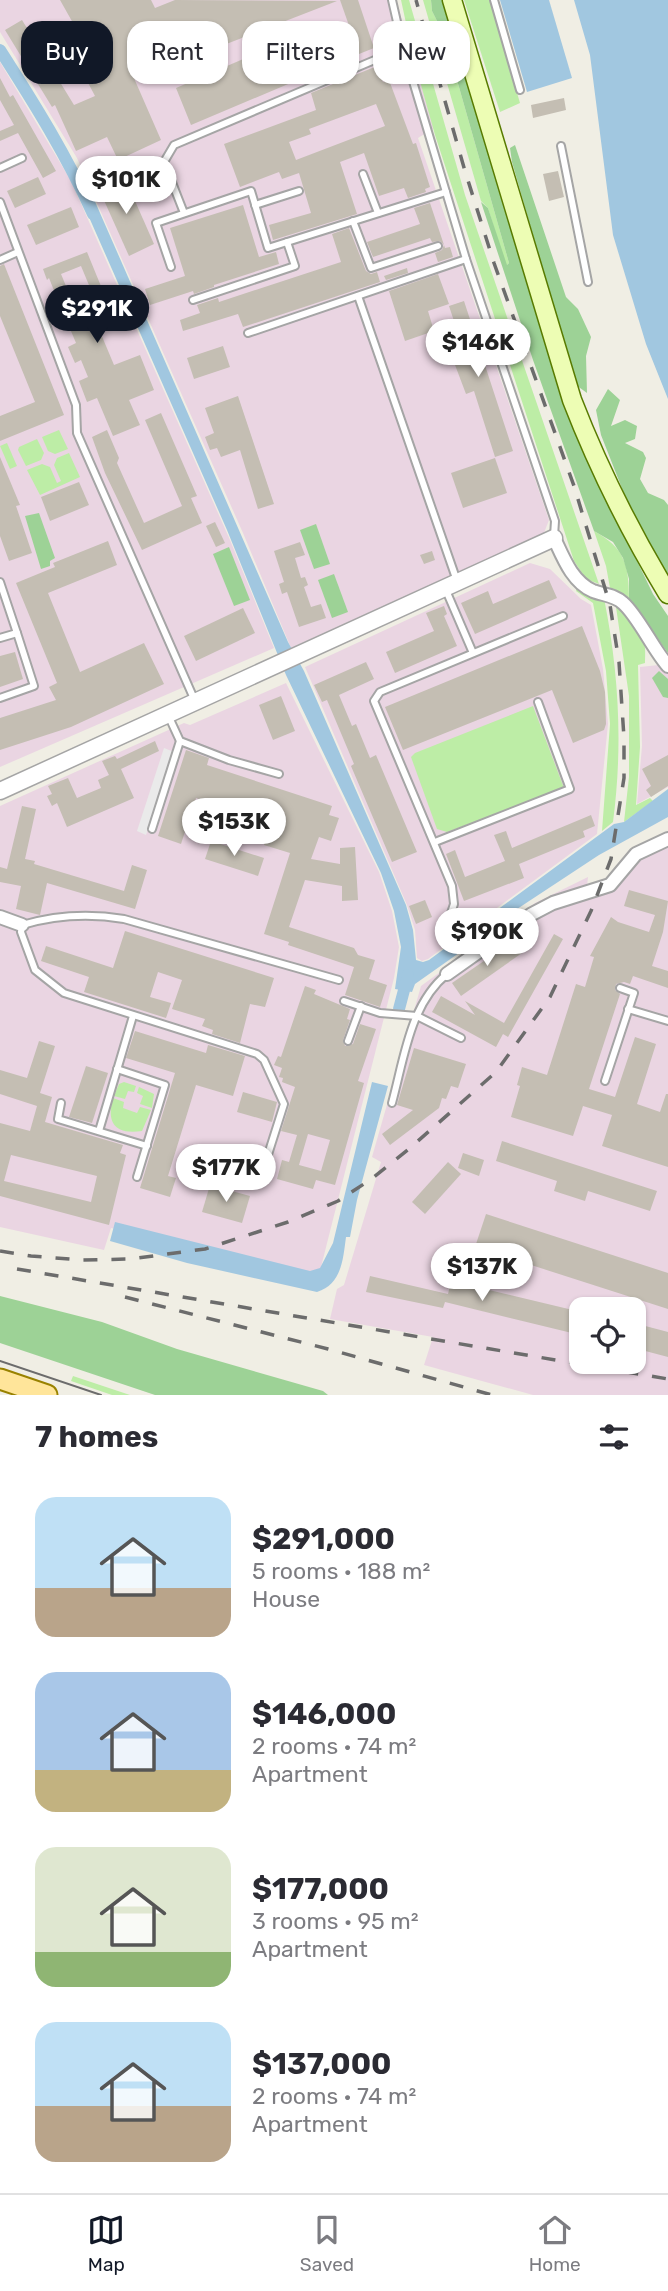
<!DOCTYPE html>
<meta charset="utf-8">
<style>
:root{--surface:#fff;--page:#f7f7f7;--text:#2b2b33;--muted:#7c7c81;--line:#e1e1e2;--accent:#111827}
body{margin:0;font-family:Rubik,sans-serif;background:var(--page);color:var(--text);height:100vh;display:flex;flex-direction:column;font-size:26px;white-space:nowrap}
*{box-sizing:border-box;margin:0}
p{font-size:23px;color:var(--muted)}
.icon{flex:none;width:38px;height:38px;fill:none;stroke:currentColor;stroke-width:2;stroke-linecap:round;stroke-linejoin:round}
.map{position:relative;height:1395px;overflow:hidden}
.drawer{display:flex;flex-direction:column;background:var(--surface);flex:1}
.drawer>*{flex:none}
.guide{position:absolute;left:21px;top:21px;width:626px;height:63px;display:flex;gap:14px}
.tools{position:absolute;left:569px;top:1297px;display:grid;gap:14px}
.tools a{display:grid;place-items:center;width:77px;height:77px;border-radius:14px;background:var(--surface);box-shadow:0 2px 5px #0004;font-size:35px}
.price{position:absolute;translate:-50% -60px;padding:0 16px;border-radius:24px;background:#fff;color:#222;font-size:23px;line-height:46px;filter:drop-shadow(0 2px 4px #0008)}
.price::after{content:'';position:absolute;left:50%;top:42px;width:21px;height:16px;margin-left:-10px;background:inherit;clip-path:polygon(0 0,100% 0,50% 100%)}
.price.active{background:var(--accent);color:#fff}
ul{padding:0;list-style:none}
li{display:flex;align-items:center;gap:21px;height:175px;padding:0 35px}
li span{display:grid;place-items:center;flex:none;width:196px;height:140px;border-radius:21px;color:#555}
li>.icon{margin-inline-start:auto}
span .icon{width:84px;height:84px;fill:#fffc;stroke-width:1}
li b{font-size:30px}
h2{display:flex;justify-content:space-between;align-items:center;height:84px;padding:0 35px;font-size:30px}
.chip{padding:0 24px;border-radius:21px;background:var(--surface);box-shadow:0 2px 5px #0004;font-size:24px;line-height:63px}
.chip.active{background:var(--accent);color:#fff}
.dock{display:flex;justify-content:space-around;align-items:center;height:98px;border-top:2px solid var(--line);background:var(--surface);font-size:19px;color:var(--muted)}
.dock a{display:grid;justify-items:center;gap:4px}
.dock .active{color:var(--accent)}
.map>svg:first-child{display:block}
.industrial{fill:#ead5e2;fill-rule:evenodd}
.grass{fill:#bdeda6}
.forest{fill:#9dd296}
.parking{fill:#eaeaea}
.water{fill:#a1c7e0}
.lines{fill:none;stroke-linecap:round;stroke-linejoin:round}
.canal{stroke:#a1c7e0;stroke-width:12}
.building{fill:#c4beb3;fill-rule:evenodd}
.service-casing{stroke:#a5a5a5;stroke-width:10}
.minor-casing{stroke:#a5a5a5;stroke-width:16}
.tertiary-casing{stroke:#a5a5a5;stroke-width:19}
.secondary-casing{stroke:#587b00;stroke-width:21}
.primary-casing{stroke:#998200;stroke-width:23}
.service{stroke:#fff;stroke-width:6}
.minor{stroke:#fff;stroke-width:12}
.tertiary{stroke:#fff;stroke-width:16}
.secondary{stroke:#edfdb4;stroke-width:18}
.primary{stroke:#ffe59a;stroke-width:19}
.tram{stroke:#6c6c6c;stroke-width:2}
.rail{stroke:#6c6c6c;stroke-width:3.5;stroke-dasharray:14 14;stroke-linecap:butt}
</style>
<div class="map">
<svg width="668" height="1395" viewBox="0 0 668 1395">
<rect width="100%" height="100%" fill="#f0eee4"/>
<g class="industrial">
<polygon points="0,0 396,0 434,128 418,138 549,520 544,533 291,648 243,533 77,158 0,32"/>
<polygon points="0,62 71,181 230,540 274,648 0,767"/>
<polygon points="530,563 550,569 581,599 591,605 603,669 608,724 597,834 428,959 422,961 417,958 415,930 407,905 305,667"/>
<polygon points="668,664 668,787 637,804 642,746 640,667"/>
<polygon points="286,683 379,872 392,911 399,947 394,978 319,1275 111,1228 104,1250 0,1227 0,806 184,723 190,725"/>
<path d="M 668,844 L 668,1395 L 533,1395 L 424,1365 L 433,1337 L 330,1319 L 337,1289 L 344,1285 L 381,1162 L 372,1157 L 421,986 L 535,903 L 588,877 L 586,895 L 632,863 ZM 581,1309 L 634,1309 L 634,1362 L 581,1362 Z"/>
</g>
<g class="grass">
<polygon points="401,0 409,0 465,195 599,584 586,579 574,561 435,135 414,60"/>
<polygon points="423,0 431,0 432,11 439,25 451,30 458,55 453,66 509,263 506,266 488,208 481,201"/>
<polygon points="464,0 490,0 520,103 500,112"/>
<polygon points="59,430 68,449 55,454 48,451 42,437"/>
<polygon points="37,439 44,453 41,460 26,466 18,450 19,447"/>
<polygon points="7,443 17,466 10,469 0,446"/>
<polygon points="69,453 80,477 40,495 27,470 42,464 50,467 57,483 61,481 54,465 57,458"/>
<path d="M 594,531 C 625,548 629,565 629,599 L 610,588 L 606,566 Z"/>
<path d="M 577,587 L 604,598 C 619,673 623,746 613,822 L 602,831 L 610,724 L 606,671 L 593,603 L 576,591 Z"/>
<path d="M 616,607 C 626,612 639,627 643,639 C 646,645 645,656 645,663 L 638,665 L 640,747 L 636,805 L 650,798 L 653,801 L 624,822 L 629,777 L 629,696 Z"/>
<polygon points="533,706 564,788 447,832 437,829 411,757 415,753"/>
<polygon points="124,1082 136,1086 134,1092 128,1091 125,1099 114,1096 119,1084"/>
<polygon points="139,1087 154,1094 152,1108 140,1104 143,1096 137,1093"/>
<path d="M 113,1098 L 124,1102 L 123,1108 L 137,1113 L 140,1107 L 151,1110 L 142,1131 C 115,1135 106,1123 113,1098 Z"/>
<polygon points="73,1376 130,1395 112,1395 71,1381"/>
</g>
<g class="forest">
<polygon points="431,0 442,0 451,30 439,25 432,11"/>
<polygon points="458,55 557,379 622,530 653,594 668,616 668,653 629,599 629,579 623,558 613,542 594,531 533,360 481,202 488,208 507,265 509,263 453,66"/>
<polygon points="515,145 566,297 578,309 591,337 586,356 587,393 576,385 512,162 510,148"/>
<polygon points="608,389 620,400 611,426 625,420 637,426 635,439 625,443 643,452 646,458 640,479 648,493 664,500 668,505 668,578 625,496 601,435 596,410"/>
<polygon points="39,513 55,558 50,561 50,566 41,569 25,516"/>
<polygon points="316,524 330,564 314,569 300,530"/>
<polygon points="229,547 250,600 234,606 213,554"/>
<polygon points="334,574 348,612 332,618 318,580"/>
<polygon points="659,671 668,679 668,698 663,697 652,678"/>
<polygon points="0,1296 102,1322 177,1349 323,1391 328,1395 155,1395 0,1343"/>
</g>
<polygon class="parking" points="164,748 174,752 146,835 137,831"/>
<g class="water">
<polygon points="500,0 549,0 572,78 527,92"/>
<polygon points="574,0 668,0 668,399 646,344 613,235 590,55"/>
<polygon points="93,197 288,642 304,671 406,905 413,930 416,960 423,962 429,960 614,824 624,822 668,789 668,817 599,855 511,913 500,924 415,984 412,992 395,989 401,947 394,911 381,873 286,675 227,530 81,199"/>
<path d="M 372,1082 L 388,1086 L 357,1200 L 350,1237 L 346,1237 C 343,1259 342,1284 317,1292 L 187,1263 L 110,1241 L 115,1222 L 310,1271 L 320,1268 L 333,1243 Z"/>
</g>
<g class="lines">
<g class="canal">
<path d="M 0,50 C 34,103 67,156 93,214"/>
<polyline points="399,1009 408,975"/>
</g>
</g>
<g class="building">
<polygon points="60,0 151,0 155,8 175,0 337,1 162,69 157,57 130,69 161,140 118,160 107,137 76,151 55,105 52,107 5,30 22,20 74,105 95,96 86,79 100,71"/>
<polygon points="340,0 358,0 374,48 359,54"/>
<polygon points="335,35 342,53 297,71 300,79 191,125 176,88 271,47 276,60"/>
<path d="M 377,66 L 383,82 L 389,80 L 413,144 L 416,143 L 430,187 L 425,189 L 426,192 L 408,198 L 404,188 L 379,196 L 364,153 L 340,162 L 357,214 L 273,240 L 269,225 L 311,213 L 299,173 L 282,179 L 279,172 L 240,187 L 224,144 L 316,110 L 311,93 ZM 376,104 L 385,126 L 296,160 L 289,142 L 311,134 L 309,129 Z"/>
<polygon points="0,78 10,97 13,95 56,171 43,178 18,133 0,141 0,131 14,125 0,100"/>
<polygon points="564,98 566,110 533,118 531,105"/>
<polygon points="558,171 564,197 549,201 543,174"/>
<polygon points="124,176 154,244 129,256 98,187"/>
<polygon points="38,177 46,194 15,208 7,191"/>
<polygon points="430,203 445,248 450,247 453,257 438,262 435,253 442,250 444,245 440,241 432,242 430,238 373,257 367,242 420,224 414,208"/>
<polygon points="243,205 259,257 276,252 279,264 214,285 214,287 194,294 193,291 150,305 145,289 185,276 170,228"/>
<polygon points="71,207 79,227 36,245 27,225"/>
<polygon points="349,228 366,271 371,274 377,272 380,282 243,327 238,314 183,331 180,320 200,313 197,305 218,298 219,302 341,262 332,234"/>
<path d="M 87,252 L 105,296 L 88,303 L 114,365 L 140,355 L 154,390 L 129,400 L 140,425 L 113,436 L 97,398 L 87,402 L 79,381 L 88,377 L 81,360 L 75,363 L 68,347 L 76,343 L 63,312 L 60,314 L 56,304 L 59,303 L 49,278 L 47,280 L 43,269 ZM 81,266 L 91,290 L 71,298 L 61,274 Z"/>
<polygon points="4,264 64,415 0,441 0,416 35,402 0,316 0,266"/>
<polygon points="407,268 408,273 386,280 384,276"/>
<polygon points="438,274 449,304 428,311 434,331 405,341 389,291"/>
<polygon points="464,301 513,451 495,457 474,391 466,394 452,357 461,354 452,325 455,324 449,306"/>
<polygon points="223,346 230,367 194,379 187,358"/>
<polygon points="238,396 274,504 258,509 240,450 221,457 217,448 210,450 205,437 214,433 205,408"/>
<polygon points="161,413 197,496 191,498 202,523 142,550 105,473 92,437 107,430 119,458 117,463 144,523 182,506 145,420"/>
<polygon points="0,457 20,505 16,506 32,553 9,561 0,536"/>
<polygon points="495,458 507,493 463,508 451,473"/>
<polygon points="79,482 89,505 50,521 41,497"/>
<polygon points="215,522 225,543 216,547 206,526"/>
<polygon points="108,541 117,565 48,593 80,672 144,643 164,684 71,727 0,750 0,718 56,700 49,687 57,683 16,583 55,567 53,563"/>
<polygon points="300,542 305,555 295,558 301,578 305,577 308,585 304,587 311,607 321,604 326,618 299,627 287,592 282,594 279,584 284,582 274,551"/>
<polygon points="432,551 435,560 424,564 420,555"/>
<polygon points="549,580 557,598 475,634 461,603 488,591 493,604"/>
<polygon points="444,606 447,614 444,616 457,646 395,673 386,652 434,631 426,613"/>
<polygon points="243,608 255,633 196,661 184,636"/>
<polygon points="582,626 600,671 605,692 606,724 604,730 573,743 552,690 403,750 385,707"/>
<polygon points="15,652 23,679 0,687 0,656"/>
<polygon points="366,662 374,679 339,695 352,726 356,724 370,758 376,755 417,852 392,862 351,766 354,764 327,700 322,702 314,685"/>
<polygon points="281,696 295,731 273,740 259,705"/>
<polygon points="155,741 159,751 121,769 134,798 67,827 57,803 52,806 47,796 52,794 48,786 68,778 77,798 101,788 98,780 109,775 102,761 115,756 117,759"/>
<polygon points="186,750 209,758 207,765 332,806 329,815 339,818 331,841 319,837 311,859 340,864 340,848 355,847 358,900 342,901 342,886 305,880 289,927 354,948 358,955 375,960 369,979 387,985 380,1007 345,995 354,967 288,945 289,942 264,934 290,853 264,845 268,833 213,815 216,804 196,798 181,844 158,836"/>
<polygon points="668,755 668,786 651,797 646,790 651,786 642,769"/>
<polygon points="22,806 36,809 25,859 35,861 34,864 124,891 132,865 147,870 135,909 47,883 40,915 16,909 21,886 0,882 0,867 7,869"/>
<polygon points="591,815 595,826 583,831 585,837 519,864 524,878 464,901 446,854 455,850 465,877 505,861 494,835 506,831 512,848"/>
<polygon points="211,841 264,858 258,876 205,859"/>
<polygon points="629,890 668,901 663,932 652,966 668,971 668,988 633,976 630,984 624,982 616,984 615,990 620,994 589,1089 615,1097 635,1037 656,1044 637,1104 660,1112 666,1094 668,1094 668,1167 602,1146 612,1115 583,1106 573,1136 511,1117 520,1086 517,1085 522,1067 547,1075 576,984 585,987 594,957 590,956 611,917 618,922 649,932 655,915 624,906"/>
<polygon points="425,900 432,917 416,924 409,906"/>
<polygon points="459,917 465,926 457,931 451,922"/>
<polygon points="125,931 274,978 265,1007 250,1004 240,1043 212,1034 213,1030 202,1026 205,1019 172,1009 182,980 158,972 150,997 171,1003 166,1018 84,992 89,977 41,961 46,946 113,968"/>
<polygon points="554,934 563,939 508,1037 503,1034 496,1047 432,1012 441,996 475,1015 465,1001 504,1023"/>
<polygon points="513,941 522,953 461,996 452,983"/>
<path d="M 305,986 L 316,990 L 314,994 L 350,1009 L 347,1019 L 350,1020 L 343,1040 L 345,1046 L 353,1044 L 360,1024 L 376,1029 L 358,1081 L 364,1083 L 335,1185 L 316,1180 L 313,1189 L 277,1179 L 282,1160 L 289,1162 L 297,1135 L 281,1131 L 295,1087 L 282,1082 L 283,1078 L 279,1077 L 282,1068 L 274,1065 L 278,1056 L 281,1057 ZM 308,1134 L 330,1140 L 321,1171 L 299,1165 Z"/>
<polygon points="135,1031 206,1053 208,1045 245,1056 233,1096 196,1085 168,1176 176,1178 170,1197 140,1188 175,1073 126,1058"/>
<path d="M 39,1041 L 55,1046 L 40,1093 L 52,1097 L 45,1122 L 123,1145 L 120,1153 L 126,1155 L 109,1225 L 0,1196 L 0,1123 L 30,1131 L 37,1106 L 0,1094 L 0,1070 L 27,1078 ZM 11,1155 L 97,1176 L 91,1202 L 4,1181 Z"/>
<polygon points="414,1048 466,1064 458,1088 451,1086 446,1099 442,1098 439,1108 390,1145 382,1134 413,1110 397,1105"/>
<polygon points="86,1066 108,1073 92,1123 69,1117"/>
<polygon points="243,1092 277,1102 272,1122 237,1112"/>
<polygon points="502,1141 657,1191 650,1211 588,1191 585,1201 554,1191 557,1181 496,1161"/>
<polygon points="463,1153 484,1160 479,1176 458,1168"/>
<polygon points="448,1162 461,1174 425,1214 412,1202"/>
<polygon points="210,1185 250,1196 242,1223 202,1212"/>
<polygon points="486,1214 668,1273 668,1309 475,1247"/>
<polygon points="370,1276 448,1294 451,1281 581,1312 576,1334 445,1302 443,1308 366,1292"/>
<polygon points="634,1323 668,1332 668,1357 634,1348"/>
</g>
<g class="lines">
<defs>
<g id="service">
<polyline points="392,0 403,48 466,259 555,521 554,536"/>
<polyline points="494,0 520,90"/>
<polyline points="561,146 588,282"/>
<polyline points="0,168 22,158"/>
<polyline points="363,174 378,213"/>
<polyline points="0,202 76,405 77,433 195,701"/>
<polyline points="255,205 299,191"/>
<polyline points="184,213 164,162 174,145 403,48"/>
<polyline points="353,221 371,268 438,246"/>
<polyline points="0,260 18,252"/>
<polyline points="171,267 156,223 251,191 268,248 446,192"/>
<polyline points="358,296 457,581"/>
<polyline points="193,300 295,266 287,242"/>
<polyline points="248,333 466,259"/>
<polyline points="0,582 17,633 0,638"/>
<polyline points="445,588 473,653"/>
<polyline points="0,698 34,686 17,633"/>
<polyline points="168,715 180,741 229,760 279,774"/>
<polyline points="152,829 180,741"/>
<polyline points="435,842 570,789 538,702"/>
<polyline points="451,913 454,904 452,886 374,701 380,692 563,616"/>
<polyline points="344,1001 380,1013 417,1016 461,1038"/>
<polyline points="628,1009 668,1021"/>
<polyline points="348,1041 361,1006"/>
<polyline points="117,1069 165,1085 137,1177"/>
<polyline points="605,1081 634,993 620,988"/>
<polyline points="61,1103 58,1119 147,1146"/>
<path d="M 392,1103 C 404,1059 410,1004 447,974"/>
<polyline points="99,1131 133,1016"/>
<path d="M 265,1164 L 284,1104 L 264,1060 L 257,1054 L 64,993 L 35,970 L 21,932 L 22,925 C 56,915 88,913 124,919 L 339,980"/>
</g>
<g id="minor">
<path d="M 554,538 C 563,557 572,582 593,591 C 603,595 615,595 623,603 C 638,616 653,649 668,666"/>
<polyline points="0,917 22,925"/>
<polyline points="447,974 532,914 553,903 610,885 636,854 668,839"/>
</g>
<polyline id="tertiary" points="0,791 554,538"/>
<path id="secondary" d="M 452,0 L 572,400 C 598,467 631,533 668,594"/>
<polyline id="primary" points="0,1379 47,1395"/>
</defs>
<use href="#service" class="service-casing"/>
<use href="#minor" class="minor-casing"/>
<use href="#tertiary" class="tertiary-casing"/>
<use href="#secondary" class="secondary-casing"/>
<use href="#primary" class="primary-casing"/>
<use href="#service" class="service"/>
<use href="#minor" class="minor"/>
<use href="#tertiary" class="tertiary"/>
<use href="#secondary" class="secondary"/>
<use href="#primary" class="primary"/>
<polyline class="tram" points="0,1361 101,1395"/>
<g class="rail">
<polyline points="0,1251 31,1256 81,1260 130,1259 205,1249 288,1222 338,1201 370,1180 410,1148 496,1072 550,997 591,911 611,859 624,778 624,738 619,662 610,605 574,486 494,263 465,171 416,0"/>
<polyline points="17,1269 668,1379"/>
<polyline points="125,1297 328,1349 492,1395"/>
</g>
</g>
</svg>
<div class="tools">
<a><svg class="icon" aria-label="locate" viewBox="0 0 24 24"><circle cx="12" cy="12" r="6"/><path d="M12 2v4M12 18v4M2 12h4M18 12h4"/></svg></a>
</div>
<b class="price" style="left:126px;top:216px">$101K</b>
<b class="price active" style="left:97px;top:345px">$291K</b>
<b class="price" style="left:478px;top:379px">$146K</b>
<b class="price" style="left:234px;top:858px">$153K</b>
<b class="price" style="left:487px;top:968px">$190K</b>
<b class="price" style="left:226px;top:1204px">$177K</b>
<b class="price" style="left:482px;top:1303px">$137K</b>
<div class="guide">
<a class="chip active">Buy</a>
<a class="chip">Rent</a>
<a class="chip">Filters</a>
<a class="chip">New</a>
</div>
</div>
<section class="drawer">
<h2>7 homes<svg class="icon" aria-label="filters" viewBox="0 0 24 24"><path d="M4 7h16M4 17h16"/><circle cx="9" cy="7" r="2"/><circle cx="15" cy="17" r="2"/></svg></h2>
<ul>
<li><span style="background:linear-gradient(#bfe0f5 65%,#b9a48a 0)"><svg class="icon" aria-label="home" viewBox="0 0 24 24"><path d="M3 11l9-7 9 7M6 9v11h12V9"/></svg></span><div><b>$291,000</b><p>5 rooms · 188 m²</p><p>House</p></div></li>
<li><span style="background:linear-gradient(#a9c7e8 70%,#c2b280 0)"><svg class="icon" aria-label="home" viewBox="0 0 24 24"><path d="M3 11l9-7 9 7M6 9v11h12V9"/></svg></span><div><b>$146,000</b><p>2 rooms · 74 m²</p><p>Apartment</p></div></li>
<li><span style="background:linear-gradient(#dfe7d0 75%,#8fb573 0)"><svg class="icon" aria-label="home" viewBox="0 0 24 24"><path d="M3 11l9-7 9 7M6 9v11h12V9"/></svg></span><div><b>$177,000</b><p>3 rooms · 95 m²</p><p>Apartment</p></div></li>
<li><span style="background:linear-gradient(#bfe0f5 60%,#b9a48a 0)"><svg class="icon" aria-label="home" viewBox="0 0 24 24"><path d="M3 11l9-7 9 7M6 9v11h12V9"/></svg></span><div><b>$137,000</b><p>2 rooms · 74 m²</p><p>Apartment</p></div></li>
</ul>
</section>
<nav class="dock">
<a class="active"><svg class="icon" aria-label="map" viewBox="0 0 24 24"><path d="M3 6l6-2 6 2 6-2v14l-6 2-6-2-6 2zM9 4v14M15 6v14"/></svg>Map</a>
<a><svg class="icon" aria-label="saved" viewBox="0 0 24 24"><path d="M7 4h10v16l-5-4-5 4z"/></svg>Saved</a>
<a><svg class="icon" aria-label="home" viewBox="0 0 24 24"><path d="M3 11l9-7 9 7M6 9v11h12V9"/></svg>Home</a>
</nav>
